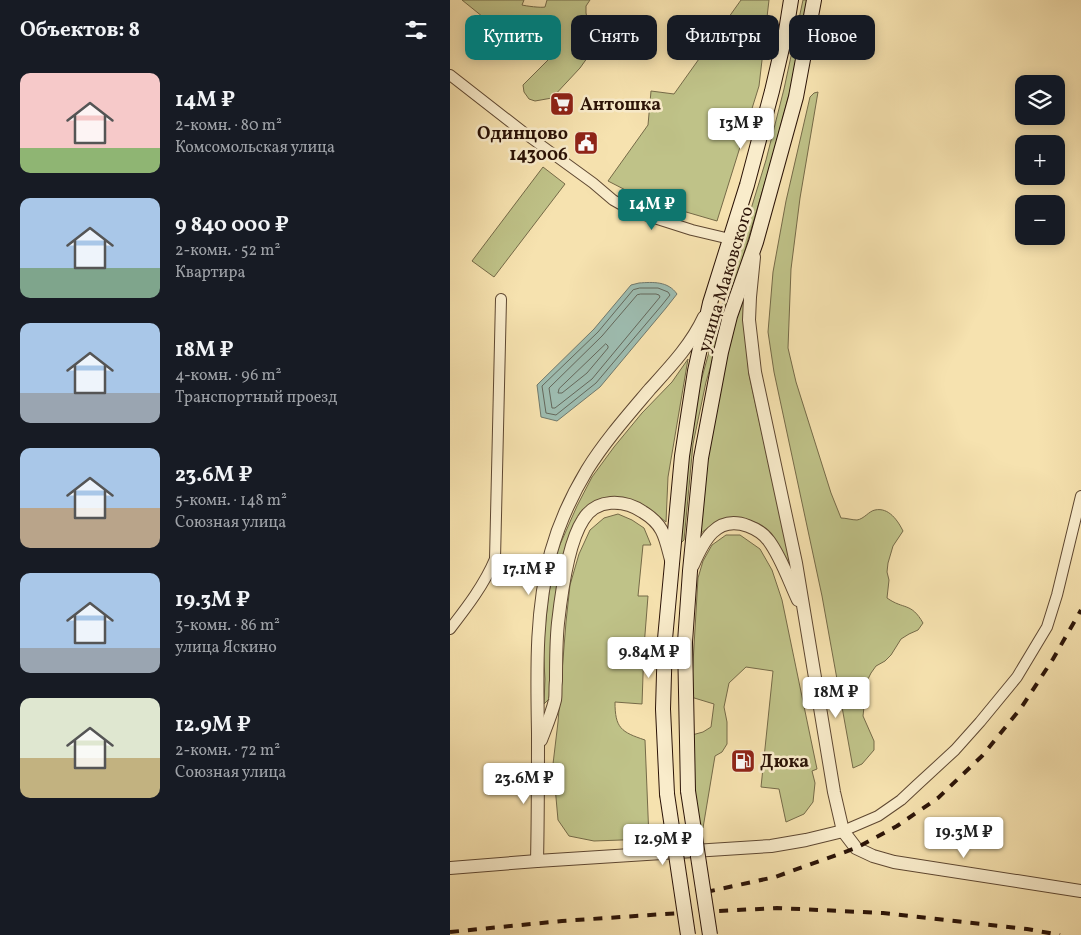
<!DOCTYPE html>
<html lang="ru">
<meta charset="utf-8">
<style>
:root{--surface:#171b24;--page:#242831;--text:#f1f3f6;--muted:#9ea1a6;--accent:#0f766e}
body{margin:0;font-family:Vollkorn,serif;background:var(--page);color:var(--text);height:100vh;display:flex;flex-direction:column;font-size:19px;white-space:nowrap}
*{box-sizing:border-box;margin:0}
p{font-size:16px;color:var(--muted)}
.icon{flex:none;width:28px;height:28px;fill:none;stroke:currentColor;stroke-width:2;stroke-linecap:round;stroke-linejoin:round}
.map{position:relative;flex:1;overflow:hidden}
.panel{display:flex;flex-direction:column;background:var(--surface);width:450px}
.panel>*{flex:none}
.hud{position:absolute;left:15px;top:15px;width:475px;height:45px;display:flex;gap:10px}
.buttons{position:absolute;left:565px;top:75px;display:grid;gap:10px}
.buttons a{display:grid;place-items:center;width:50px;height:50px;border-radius:10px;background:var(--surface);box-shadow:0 2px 12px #0003;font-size:25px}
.price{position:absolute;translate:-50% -42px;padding:0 11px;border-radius:5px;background:#fff;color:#222;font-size:16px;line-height:32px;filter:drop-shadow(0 1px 2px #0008)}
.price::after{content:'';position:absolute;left:50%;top:30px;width:15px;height:11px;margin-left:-8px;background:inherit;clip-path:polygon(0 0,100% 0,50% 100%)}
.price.current{background:var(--accent);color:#fff}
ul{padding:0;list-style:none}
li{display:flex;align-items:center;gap:15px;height:125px;padding:0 20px}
li span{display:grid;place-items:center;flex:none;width:140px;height:100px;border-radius:10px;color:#555}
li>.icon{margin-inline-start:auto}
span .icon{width:60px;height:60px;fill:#fffc;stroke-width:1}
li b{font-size:21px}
h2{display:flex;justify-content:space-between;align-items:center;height:60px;padding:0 20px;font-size:21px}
.tag{padding:0 18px;border-radius:10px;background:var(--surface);box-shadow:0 2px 12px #0003;font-size:18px;line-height:45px}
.tag.current{background:var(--accent);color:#fff}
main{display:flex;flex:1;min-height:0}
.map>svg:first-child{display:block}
.green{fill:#bfc288;stroke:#756a48}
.water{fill:#9ebdb1;stroke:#70796d}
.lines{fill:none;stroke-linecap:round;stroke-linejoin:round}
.shore{stroke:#64685c;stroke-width:1}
.minor-casing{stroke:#5e4731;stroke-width:12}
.tertiary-casing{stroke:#5e4731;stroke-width:14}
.secondary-casing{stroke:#2b1307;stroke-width:16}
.minor{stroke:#f9eccb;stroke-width:10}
.tertiary{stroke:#f9eccb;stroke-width:12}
.secondary{stroke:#f9eccb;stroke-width:14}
.rail{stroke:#2b1307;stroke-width:4;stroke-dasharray:9 9;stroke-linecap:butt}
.secondary-bridge-casing{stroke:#2b1307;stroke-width:16;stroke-linecap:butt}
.secondary-bridge{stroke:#f9eccb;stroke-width:14}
.labels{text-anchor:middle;stroke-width:5;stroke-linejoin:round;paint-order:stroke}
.poi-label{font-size:18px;font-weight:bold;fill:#2b1307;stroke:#f9eccb;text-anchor:start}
.street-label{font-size:18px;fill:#2b1307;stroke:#f9eccb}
</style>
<main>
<section class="panel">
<h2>Объектов: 8<svg class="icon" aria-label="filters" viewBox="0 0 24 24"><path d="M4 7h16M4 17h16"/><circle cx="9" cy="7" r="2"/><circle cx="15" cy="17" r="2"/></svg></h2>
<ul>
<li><span style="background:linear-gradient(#f6c9c9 75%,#8fb573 0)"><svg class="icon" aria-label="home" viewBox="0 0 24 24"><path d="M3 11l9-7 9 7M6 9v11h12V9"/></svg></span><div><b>14M ₽</b><p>2-комн. · 80 m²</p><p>Комсомольская улица</p></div></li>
<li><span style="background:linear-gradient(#a9c7e8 70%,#7fa58c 0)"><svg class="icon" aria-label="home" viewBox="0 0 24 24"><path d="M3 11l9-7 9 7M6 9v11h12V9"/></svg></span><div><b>9 840 000 ₽</b><p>2-комн. · 52 m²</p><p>Квартира</p></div></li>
<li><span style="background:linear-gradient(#a9c7e8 70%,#9aa5b1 0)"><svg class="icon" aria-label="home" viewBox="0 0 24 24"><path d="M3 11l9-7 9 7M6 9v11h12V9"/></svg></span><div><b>18M ₽</b><p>4-комн. · 96 m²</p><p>Транспортный проезд</p></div></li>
<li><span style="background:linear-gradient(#a9c7e8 60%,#b9a48a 0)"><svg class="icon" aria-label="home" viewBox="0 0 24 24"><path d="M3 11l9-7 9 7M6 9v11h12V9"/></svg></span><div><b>23.6M ₽</b><p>5-комн. · 148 m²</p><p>Союзная улица</p></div></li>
<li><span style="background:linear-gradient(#a9c7e8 75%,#9aa5b1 0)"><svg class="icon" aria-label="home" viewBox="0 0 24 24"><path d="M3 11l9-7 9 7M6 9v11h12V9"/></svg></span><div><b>19.3M ₽</b><p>3-комн. · 86 m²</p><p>улица Яскино</p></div></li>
<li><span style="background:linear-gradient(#dfe7d0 60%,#c2b280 0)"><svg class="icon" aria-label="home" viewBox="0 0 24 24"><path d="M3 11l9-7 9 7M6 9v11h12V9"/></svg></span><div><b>12.9M ₽</b><p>2-комн. · 72 m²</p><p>Союзная улица</p></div></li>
</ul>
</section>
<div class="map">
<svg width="631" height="935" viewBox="0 0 631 935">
<rect width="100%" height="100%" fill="#f6e2af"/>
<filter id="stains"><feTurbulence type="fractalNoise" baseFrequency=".004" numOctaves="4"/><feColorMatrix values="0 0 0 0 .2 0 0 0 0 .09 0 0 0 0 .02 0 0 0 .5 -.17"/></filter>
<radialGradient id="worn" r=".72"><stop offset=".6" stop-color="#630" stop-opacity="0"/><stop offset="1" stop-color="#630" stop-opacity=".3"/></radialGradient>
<g class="green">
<path d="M 12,0 L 74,0 L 72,5 C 76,6 91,8 95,7 L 97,0 L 140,0 L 136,6 L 136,13 L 139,27 L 140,54 L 130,68 L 102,98 L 85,101 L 79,99 L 74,92 L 73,85 L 102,56 L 104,49 L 101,43 L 89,43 L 77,49 L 54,34 Z"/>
<polygon points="291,0 319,0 309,86 267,221 195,200 158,181 198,125 201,91 224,94"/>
<polygon points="353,0 359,0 340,91 321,162 256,382 243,444 234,540 231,543 227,541 238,442 251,381 275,294 316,160 334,89"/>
<path d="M 368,92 L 350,198 L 341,269 L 338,348 L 346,382 L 381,493 L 391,518 C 396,518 402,520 407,520 C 414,519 419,511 425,510 C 439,507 448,521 453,531 L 443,546 L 438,563 L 437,572 L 439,580 L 437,598 C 454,610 461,602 473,623 L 468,630 L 459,634 L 451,639 L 441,655 L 435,661 L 426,666 L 421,673 L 417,681 L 417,699 L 414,707 L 413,716 L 424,741 L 424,750 L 412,764 L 403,768 L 372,596 L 324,372 L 318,332 L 323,272 L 336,201 L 360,97 L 364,93 Z"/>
<polygon points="93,167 115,184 44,277 22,261"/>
<path d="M 295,283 L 295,334 L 299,374 L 342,570 C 335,555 326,539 314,527 C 312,525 307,523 304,522 C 285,513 265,521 250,534 L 256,456 L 271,379 Z"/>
<polygon points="238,359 218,477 216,522 201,510 181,501 148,501 118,541 100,698 94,704 95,679 93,647 98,599 105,556 127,506 142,477 164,447 192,413 222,382"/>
<path d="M 168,514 L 182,520 L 194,528 L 201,545 L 193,545 L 188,596 L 198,596 L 194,647 L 192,704 L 165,702 C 165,728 171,732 195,740 L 199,839 L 144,841 L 119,836 L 108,820 L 103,764 L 108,722 L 116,622 L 120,585 L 129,554 L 140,530 L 154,518 Z"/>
<polygon points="276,535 290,535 310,549 322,570 332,600 367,769 362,771 365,783 363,802 354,814 336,822 329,789 311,787 323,671 296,667 279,683 274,707 277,722 277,744 272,752 265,756 253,828 250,826 243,787 242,735 253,732 261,727 264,704 241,697 248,578 253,561 262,545"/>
</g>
<path class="water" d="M 189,283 C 203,282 218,281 227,294 L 216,308 L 150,387 L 107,421 L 91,417 L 87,385 L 144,329 L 181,285 Z"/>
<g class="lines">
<g class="shore">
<polygon points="190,288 208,288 218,292 220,295 212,305 146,383 106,415 96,413 92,386 148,332 183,290"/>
<polygon points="191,294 206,294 209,295 210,297 142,379 105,408 102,408 99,388 152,336 187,295"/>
<polygon points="156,344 158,346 158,348 137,373 112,393 108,393 109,389"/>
</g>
<defs>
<g id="minor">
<polyline points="0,75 77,135 143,183 163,200 179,209 195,215 242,230 280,239"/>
<path d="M 0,629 C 17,607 34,585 45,559 L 51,299"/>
<polyline points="393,831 428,816 451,800 467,785 505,750 530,722 567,677 597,627 607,595 631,496"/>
</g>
<g id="tertiary">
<polyline points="304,257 300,297 299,320 305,372 346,563 384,792 393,831 406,848 423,856 444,862 631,891"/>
<path d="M 243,565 C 253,542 266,514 298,526 C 306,529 314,534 319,541 C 332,559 339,581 348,600"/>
<path d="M 91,740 C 96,727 102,713 105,700 C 106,694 105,687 106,681 C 106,662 106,642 108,623 C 111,596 118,543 133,520 C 146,498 174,499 193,512 C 214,525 215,537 221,560"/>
<path d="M 87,861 C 88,818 88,776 88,733 C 87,673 85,611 101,552 C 109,523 122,495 137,470 C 155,441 178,415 200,389 C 220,367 241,345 254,317"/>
<polyline points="0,868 87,861 321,846 356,840 393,831"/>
</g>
<g id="secondary">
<polyline points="238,791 235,642 240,571 251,458 271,352 280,316 306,242 346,97 364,0"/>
<polyline points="217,794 213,709 215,639 232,456 245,371 260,303 297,185 322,91 336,31 341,0"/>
</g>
</defs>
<use href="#minor" class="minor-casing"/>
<use href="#tertiary" class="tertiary-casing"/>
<use href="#secondary" class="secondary-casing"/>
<use href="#minor" class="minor"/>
<use href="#tertiary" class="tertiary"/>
<use href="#secondary" class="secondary"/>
<g class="rail">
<polyline points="256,892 325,877 406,848 447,826 488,798 532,756 571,708 603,659 631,610"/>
<polyline points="0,932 112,921 230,913 327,908 433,913 577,929 610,935"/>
</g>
<defs>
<g id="secondary-bridge">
<polyline points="238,791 260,935"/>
<polyline points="217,794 238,935"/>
</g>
</defs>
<use href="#secondary-bridge" class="secondary-bridge-casing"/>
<use href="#secondary-bridge" class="secondary-bridge"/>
</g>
<defs>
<symbol id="supermarket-square" viewBox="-11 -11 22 22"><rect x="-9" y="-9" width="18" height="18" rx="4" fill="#8f2418" stroke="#f9eccb"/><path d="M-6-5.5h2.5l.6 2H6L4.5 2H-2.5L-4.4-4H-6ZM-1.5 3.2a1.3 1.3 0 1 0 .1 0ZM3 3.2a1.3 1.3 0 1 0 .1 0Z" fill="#fff"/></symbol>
<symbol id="civic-square" viewBox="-11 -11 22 22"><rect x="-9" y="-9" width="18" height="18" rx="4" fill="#8f2418" stroke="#f9eccb"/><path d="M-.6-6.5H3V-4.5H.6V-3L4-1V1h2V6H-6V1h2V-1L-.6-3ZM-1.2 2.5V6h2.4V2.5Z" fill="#fff"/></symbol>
<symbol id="fuel-square" viewBox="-11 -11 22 22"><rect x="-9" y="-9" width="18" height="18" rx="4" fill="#8f2418" stroke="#f9eccb"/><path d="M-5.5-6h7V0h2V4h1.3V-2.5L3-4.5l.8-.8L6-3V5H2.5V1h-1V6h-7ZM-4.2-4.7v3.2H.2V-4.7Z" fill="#fff"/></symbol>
</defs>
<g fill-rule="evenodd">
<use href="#supermarket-square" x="98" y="90" width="28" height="28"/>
<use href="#civic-square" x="122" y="129" width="28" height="28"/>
<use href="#fuel-square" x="279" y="747" width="28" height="28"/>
</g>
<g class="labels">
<g class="poi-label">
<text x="130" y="110">Антошка</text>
<text x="118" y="139" text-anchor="end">Одинцово<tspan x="118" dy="21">143006</tspan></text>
<text x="310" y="767">Дюка</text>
</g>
<g class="street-label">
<text transform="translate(275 279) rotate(-73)" y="6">улица Маковского</text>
</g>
</g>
<rect width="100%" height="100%" filter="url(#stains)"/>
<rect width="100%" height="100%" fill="url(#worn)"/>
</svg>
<div class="buttons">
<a><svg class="icon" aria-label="layers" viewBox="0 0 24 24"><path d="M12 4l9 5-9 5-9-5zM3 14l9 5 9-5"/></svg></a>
<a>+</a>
<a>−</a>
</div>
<b class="price" style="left:291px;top:150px">13M ₽</b>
<b class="price current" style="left:202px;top:231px">14M ₽</b>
<b class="price" style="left:79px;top:596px">17.1M ₽</b>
<b class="price" style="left:199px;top:679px">9.84M ₽</b>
<b class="price" style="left:386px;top:719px">18M ₽</b>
<b class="price" style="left:74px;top:805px">23.6M ₽</b>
<b class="price" style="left:514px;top:859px">19.3M ₽</b>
<b class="price" style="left:213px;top:866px">12.9M ₽</b>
<div class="hud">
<a class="tag current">Купить</a>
<a class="tag">Снять</a>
<a class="tag">Фильтры</a>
<a class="tag">Новое</a>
</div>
</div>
</main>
